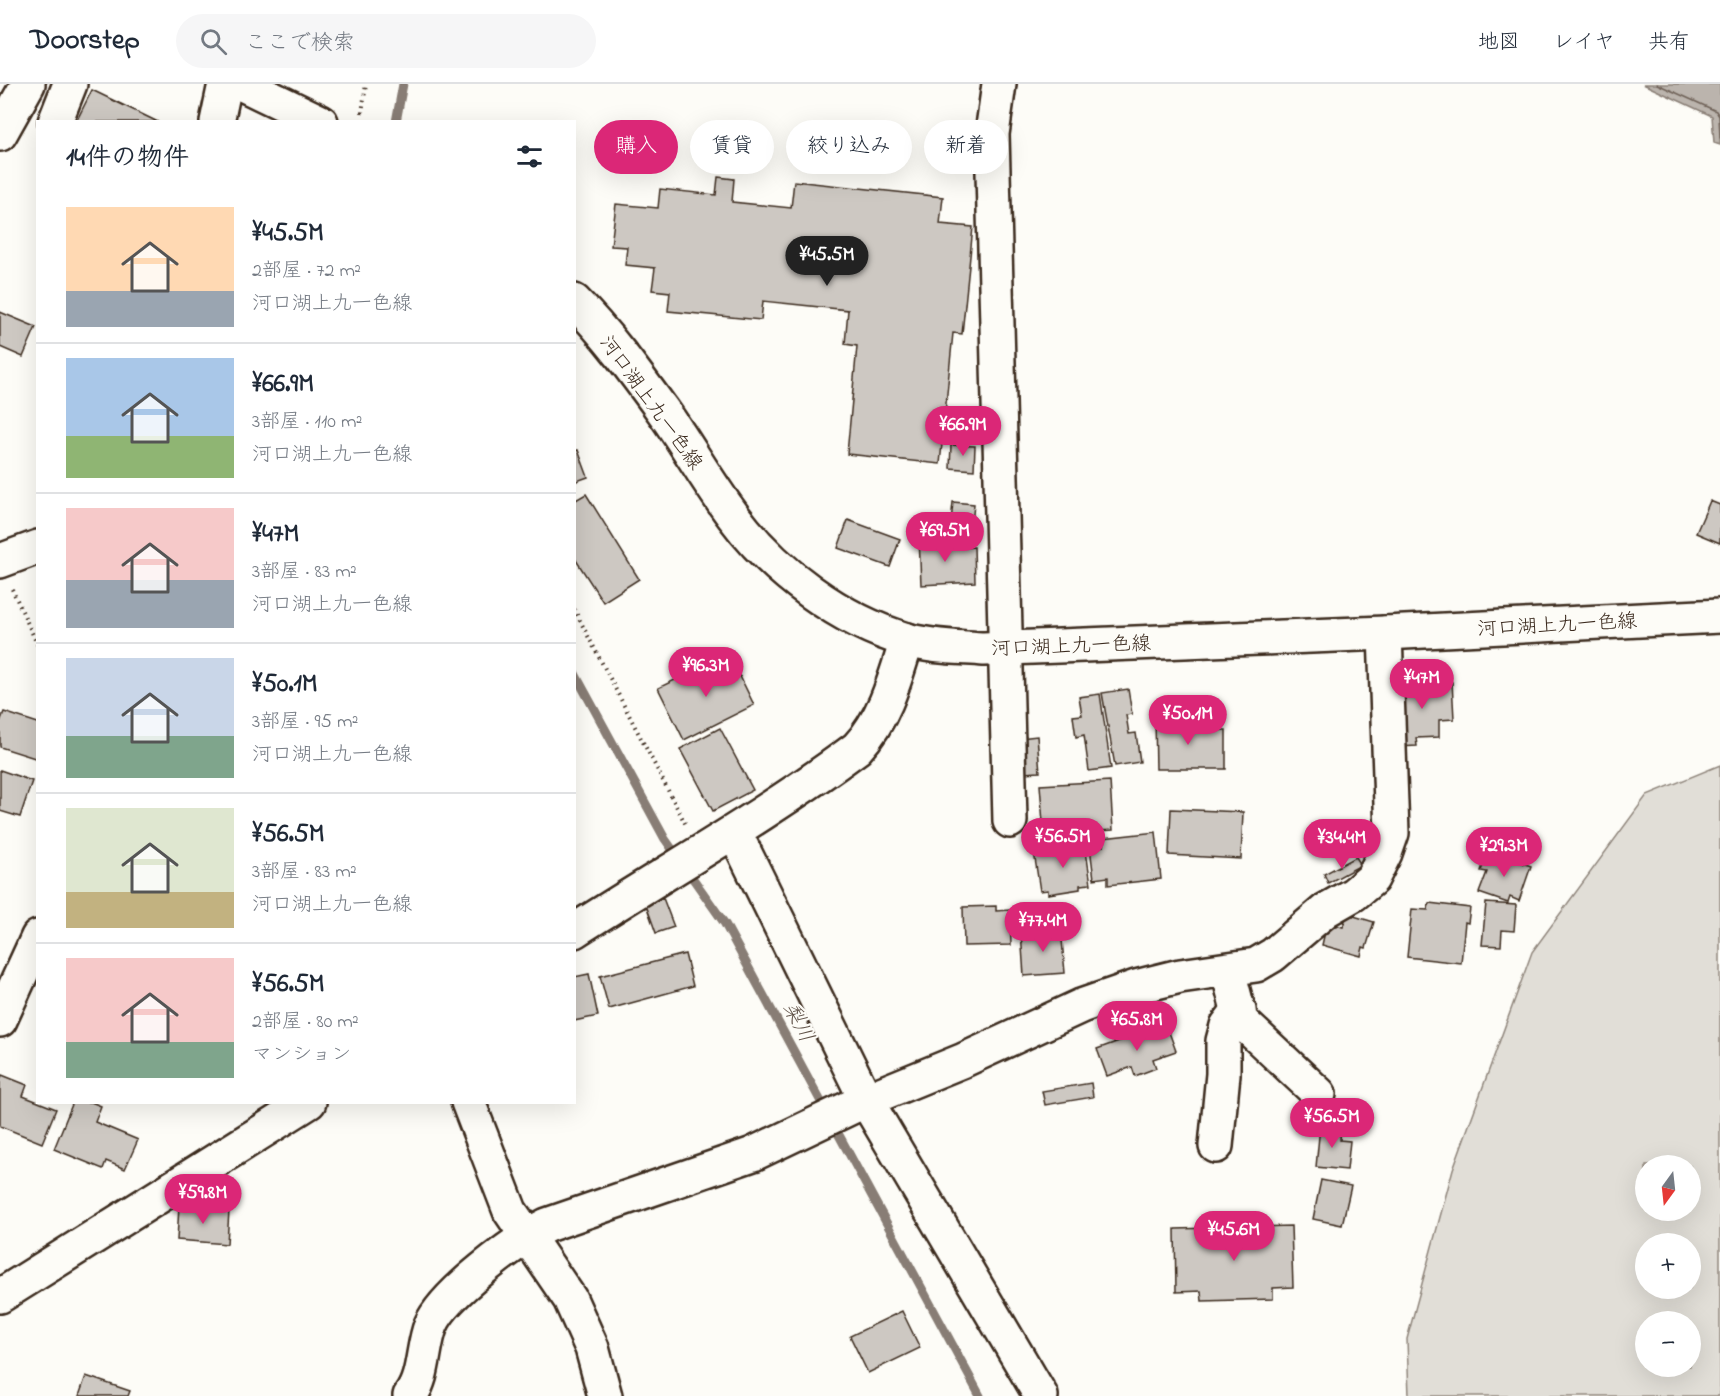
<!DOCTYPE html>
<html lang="ja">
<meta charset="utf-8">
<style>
:root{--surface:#fff;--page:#f6f6f7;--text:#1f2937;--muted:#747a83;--line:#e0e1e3;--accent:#db2777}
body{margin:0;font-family:"Indie Flower","Klee One",sans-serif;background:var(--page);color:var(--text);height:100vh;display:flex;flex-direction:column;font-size:22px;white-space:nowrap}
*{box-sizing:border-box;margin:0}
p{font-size:20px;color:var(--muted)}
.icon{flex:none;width:33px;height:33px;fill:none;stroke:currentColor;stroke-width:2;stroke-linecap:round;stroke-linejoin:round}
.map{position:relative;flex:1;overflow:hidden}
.drawer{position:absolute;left:36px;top:36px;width:540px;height:984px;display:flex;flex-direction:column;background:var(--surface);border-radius:0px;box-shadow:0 6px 24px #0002}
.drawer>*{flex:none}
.top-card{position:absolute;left:594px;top:36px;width:570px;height:54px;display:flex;gap:12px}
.needle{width:39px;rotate:195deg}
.tools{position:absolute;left:1635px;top:1071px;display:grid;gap:12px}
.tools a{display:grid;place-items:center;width:66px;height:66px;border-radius:50%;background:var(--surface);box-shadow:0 6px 24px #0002;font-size:30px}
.price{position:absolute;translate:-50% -51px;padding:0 14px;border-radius:21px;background:var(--accent);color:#fff;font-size:20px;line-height:39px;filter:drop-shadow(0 2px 3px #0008)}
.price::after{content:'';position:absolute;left:50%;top:36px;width:18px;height:14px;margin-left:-9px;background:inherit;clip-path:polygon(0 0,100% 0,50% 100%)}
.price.on{background:#222;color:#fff}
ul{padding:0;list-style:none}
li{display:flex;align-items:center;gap:18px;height:150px;padding:0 30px}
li+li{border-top:2px solid var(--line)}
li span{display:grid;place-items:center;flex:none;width:168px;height:120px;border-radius:0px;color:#555}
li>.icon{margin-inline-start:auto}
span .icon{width:72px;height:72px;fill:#fffc;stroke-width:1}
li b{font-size:26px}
h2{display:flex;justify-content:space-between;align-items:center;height:72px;padding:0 30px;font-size:26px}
.pill{padding:0 21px;border-radius:27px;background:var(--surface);box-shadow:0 6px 24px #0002;font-size:21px;line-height:54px}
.pill.on{background:var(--accent);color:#fff}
header{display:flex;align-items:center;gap:36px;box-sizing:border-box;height:84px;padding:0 30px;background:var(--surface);border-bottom:2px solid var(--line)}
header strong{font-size:28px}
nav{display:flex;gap:33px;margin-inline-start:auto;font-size:21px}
.search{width:420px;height:54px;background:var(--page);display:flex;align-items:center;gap:15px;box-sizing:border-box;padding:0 21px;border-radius:33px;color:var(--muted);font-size:22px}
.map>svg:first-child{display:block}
.green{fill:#e1ded7;stroke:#8e847a;stroke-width:1.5;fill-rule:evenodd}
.water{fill:#bbb4ad;stroke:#887d74;stroke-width:1.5}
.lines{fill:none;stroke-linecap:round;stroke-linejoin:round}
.shore{stroke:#6e6157;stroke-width:1.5}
.stream{stroke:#887d74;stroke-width:9}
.building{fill:#cdc8c2;stroke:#3b2a1e;stroke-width:1.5}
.minor-casing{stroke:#3b2a1e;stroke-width:38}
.major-casing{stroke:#3b2a1e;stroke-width:38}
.path{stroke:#3b2a1e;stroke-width:4;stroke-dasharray:1.5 4.5;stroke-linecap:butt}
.minor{stroke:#fdfcf7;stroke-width:33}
.major{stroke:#fdfcf7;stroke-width:33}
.labels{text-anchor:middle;stroke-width:4.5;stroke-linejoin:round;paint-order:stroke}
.street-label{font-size:20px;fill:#3b2a1e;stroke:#fdfcf7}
.water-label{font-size:21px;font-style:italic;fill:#615349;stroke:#fdfcf7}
</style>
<header>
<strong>Doorstep</strong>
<div class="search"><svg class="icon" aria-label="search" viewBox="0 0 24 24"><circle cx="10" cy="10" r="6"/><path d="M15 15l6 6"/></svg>ここで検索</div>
<nav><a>地図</a><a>レイヤ</a><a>共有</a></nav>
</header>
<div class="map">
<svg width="1720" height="1312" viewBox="0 0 1720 1312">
<rect width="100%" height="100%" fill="#fdfcf7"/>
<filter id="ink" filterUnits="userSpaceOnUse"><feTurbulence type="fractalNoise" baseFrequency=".0167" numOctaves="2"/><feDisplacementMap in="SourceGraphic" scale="12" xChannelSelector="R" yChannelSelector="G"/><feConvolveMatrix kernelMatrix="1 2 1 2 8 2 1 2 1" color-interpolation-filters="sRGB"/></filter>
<g filter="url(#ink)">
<path class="green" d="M 1720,681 L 1720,1312 L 1409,1312 L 1407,1255 L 1453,1085 L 1532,868 L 1647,711 ZM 1646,1082 L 1690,1082 L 1690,1126 L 1646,1126 ZM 1646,1160 L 1690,1160 L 1690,1204 L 1646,1204 ZM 1646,1238 L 1690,1238 L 1690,1282 L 1646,1282 Z"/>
<polygon class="water" points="1643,0 1720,0 1720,61 1714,59 1712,32"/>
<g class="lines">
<polyline class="shore" points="1657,0 1716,27 1719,32 1720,54"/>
<g class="stream">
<polyline points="396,38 403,0"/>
<polyline points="574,588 665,755 725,840 980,1312"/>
</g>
</g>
<g class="building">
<polygon points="92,6 158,38 76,38"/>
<polygon points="718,93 734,95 732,118 791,124 794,97 943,113 940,140 973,143 962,250 953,249 940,380 847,370 857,262 845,260 848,226 763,217 761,236 668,227 670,208 652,206 655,184 625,181 627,163 611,162 616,120 658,124 660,105 716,111"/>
<polygon points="0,228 36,243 23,273 0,263"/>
<polygon points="951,361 975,362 974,386 950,384"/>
<polygon points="578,366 588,393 574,398 574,367"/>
<polygon points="586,410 639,495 603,518 574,473 574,417"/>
<polygon points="1710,417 1720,421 1720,459 1696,449"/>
<polygon points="953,418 974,420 972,440 951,438"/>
<polygon points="848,436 900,455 890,483 838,464"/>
<polygon points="944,452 945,464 974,463 975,498 921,501 919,453"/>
<polygon points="725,576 728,581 733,578 754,621 684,656 658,604 704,582 706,586"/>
<polygon points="1452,598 1454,635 1439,636 1439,653 1416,654 1417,662 1398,663 1396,599"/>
<polygon points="1128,605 1132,630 1126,631 1129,650 1136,649 1140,678 1115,682 1102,609"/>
<polygon points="1100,610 1111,684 1089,687 1084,651 1076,653 1073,632 1082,631 1079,613"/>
<polygon points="4,628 38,639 38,675 0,663 0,638"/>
<polygon points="1188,633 1188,646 1226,646 1226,685 1156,685 1155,634"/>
<polygon points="720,644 753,706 713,727 680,665"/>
<polygon points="1037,652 1040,688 1023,689 1020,654"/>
<polygon points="0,686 32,697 20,733 0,727"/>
<polygon points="1110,697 1113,746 1044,751 1040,701"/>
<polygon points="1171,725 1243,728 1241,775 1169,771"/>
<polygon points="1156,748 1161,795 1108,801 1108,793 1094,795 1090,763 1104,762 1103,754"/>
<polygon points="1085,761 1091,800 1080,801 1080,805 1048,810 1048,806 1040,807 1034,768"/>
<polygon points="1488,767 1531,782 1519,817 1510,813 1508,819 1479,809 1487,788 1481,787"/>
<polygon points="1356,773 1361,781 1328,799 1324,790"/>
<polygon points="663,814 674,843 656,849 646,821"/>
<polygon points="1429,819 1470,824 1468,839 1465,838 1461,879 1407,873 1412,825 1428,826"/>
<polygon points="1486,819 1516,821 1514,847 1502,846 1501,862 1482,861"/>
<polygon points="996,822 996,827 1010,826 1011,861 964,862 963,823"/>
<polygon points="1347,830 1374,838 1366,864 1363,863 1361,872 1322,861 1327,839 1343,843"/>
<polygon points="1061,845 1065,889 1024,892 1021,848"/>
<polygon points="685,870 693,902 609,925 600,892"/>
<polygon points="589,890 598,932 574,937 574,893"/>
<polygon points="1166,940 1176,967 1153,975 1156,984 1135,992 1132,983 1107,992 1097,965"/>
<polygon points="2,991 27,1001 23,1012 56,1025 42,1059 0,1042 0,996"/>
<polygon points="1091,999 1093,1013 1045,1021 1042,1007"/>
<polygon points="73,1018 91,1018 101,1022 95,1038 138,1056 125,1085 106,1077 103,1085 54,1065"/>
<polygon points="1320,1042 1341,1044 1340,1056 1350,1057 1347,1086 1316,1083"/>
<polygon points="1321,1096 1351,1102 1342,1141 1313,1135"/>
<polygon points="179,1122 229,1126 227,1160 177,1156"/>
<polygon points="1291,1142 1293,1203 1273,1204 1273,1215 1202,1217 1201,1207 1176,1208 1175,1145"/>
<polygon points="902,1227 920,1264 868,1289 850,1252"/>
<polygon points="86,1292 130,1307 128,1312 79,1312"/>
</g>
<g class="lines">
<defs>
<g id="minor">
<polyline points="999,0 992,50 1010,737"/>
<polyline points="55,38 70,0"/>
<polyline points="217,38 225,0"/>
<polyline points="0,50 28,0"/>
<polyline points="0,477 38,463"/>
<polyline points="735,749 866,1016 1041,1312"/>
<path d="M 574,847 C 669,786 767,731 857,664 C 885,634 895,595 907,556"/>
<polyline points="1228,887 1241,937 1319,1010"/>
<polyline points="0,936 38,853"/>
<polyline points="468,1018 510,1127 570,1215 592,1264 605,1312"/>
<polyline points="1216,1062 1223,990 1223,957 1227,942 1239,926"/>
<polyline points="0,1212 309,1018"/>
<path d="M 410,1312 C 425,1292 422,1263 431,1241 C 444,1210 517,1156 547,1141 L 753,1070 L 866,1016 L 964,976 L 1081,922 L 1136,903 L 1180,892 L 1256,881 L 1273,871 L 1326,826 L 1354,810 L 1372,795 L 1385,769 L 1392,749 L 1385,549"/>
</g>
<g id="major">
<polyline points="242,0 321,38"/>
<path d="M 574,217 C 607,250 636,290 663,327 C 688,362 708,399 734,433 C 775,488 841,537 907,556 C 931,563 958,563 984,565 L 1385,549 L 1720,532"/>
</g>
</defs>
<use href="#minor" class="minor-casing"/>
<use href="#major" class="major-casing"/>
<g class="path">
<polyline points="362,29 366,0"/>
<polyline points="12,505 38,562"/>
<polyline points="574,525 686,741"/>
</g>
<use href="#minor" class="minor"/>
<use href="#major" class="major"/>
</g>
</g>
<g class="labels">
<g class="street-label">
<text transform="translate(652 318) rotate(54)" y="7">河口湖上九一色線</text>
<text transform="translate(1557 540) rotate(-3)" y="7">河口湖上九一色線</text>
<text transform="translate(1071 561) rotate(-2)" y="7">河口湖上九一色線</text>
</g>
<g class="water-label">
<text transform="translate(799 938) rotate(62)" y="7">梨川</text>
</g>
</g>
</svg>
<div class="tools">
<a><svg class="needle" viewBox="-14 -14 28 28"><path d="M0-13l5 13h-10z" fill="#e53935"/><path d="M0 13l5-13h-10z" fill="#747a83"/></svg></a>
<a>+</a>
<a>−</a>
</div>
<b class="price on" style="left:827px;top:203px">¥45.5M</b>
<b class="price" style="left:963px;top:373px">¥66.9M</b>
<b class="price" style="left:945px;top:479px">¥69.5M</b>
<b class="price" style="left:706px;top:614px">¥96.3M</b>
<b class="price" style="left:1422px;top:626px">¥47M</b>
<b class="price" style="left:1188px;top:662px">¥50.1M</b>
<b class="price" style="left:1063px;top:785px">¥56.5M</b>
<b class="price" style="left:1342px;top:786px">¥34.4M</b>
<b class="price" style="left:1504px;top:794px">¥29.3M</b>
<b class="price" style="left:1043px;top:869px">¥77.4M</b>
<b class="price" style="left:1137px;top:968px">¥65.8M</b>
<b class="price" style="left:1332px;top:1065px">¥56.5M</b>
<b class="price" style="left:203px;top:1141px">¥59.8M</b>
<b class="price" style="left:1234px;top:1178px">¥45.6M</b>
<div class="top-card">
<a class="pill on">購入</a>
<a class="pill">賃貸</a>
<a class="pill">絞り込み</a>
<a class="pill">新着</a>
</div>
<section class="drawer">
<h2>14件の物件<svg class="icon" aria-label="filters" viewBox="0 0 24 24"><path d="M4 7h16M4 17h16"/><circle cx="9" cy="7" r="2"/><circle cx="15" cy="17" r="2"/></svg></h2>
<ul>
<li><span style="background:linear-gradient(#ffd9b3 70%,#9aa5b1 0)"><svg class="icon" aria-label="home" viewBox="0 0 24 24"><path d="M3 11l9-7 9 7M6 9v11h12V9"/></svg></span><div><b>¥45.5M</b><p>2部屋 · 72 m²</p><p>河口湖上九一色線</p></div></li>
<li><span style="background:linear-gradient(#a9c7e8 65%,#8fb573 0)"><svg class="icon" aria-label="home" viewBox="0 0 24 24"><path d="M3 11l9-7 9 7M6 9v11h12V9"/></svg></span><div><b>¥66.9M</b><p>3部屋 · 110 m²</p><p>河口湖上九一色線</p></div></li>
<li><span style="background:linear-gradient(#f6c9c9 60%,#9aa5b1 0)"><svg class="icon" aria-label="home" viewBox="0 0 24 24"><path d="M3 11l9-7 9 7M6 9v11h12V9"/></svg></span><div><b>¥47M</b><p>3部屋 · 83 m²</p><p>河口湖上九一色線</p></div></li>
<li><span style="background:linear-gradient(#c9d6e8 65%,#7fa58c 0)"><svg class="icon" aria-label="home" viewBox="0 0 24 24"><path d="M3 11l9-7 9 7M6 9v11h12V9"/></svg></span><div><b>¥50.1M</b><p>3部屋 · 95 m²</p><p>河口湖上九一色線</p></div></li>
<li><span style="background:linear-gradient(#dfe7d0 70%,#c2b280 0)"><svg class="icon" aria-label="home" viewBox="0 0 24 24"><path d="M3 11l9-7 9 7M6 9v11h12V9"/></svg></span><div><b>¥56.5M</b><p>3部屋 · 83 m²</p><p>河口湖上九一色線</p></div></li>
<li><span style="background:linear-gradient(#f6c9c9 70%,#7fa58c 0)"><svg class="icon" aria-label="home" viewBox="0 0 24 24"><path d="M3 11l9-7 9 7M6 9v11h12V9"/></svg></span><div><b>¥56.5M</b><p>2部屋 · 80 m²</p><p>マンション</p></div></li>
</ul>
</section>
</div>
